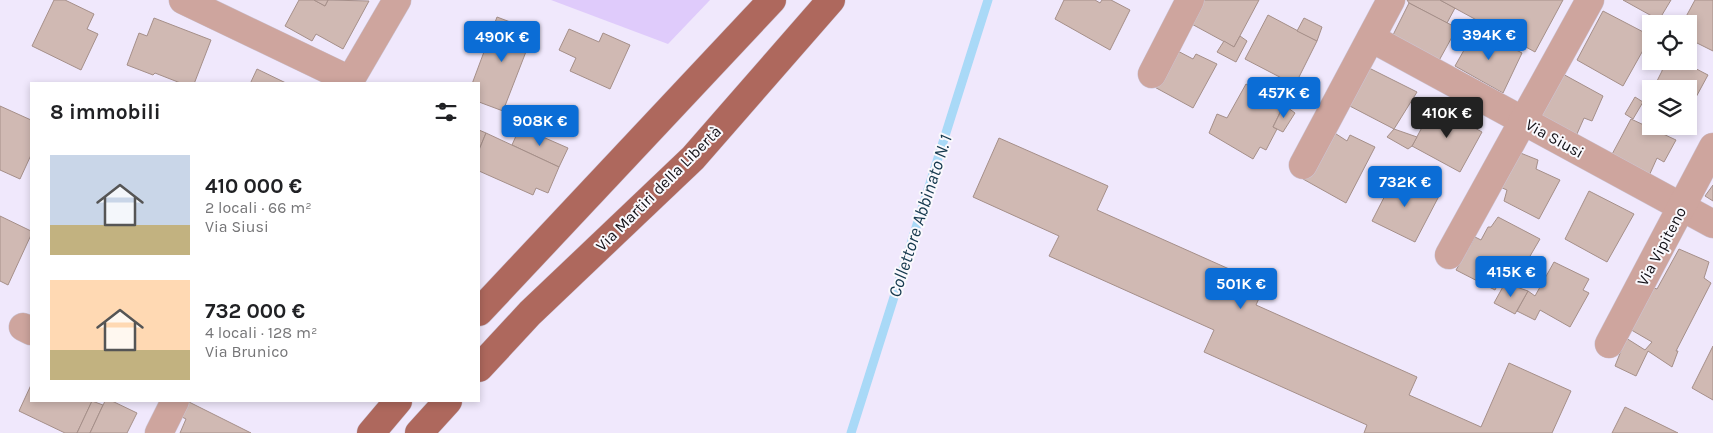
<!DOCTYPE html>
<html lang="it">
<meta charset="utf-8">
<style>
:root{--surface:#fff;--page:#f6f6f6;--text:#202124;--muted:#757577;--accent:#0b6dd6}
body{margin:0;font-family:Karla,sans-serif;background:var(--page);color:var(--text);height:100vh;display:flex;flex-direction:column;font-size:19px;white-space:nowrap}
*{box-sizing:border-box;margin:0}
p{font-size:16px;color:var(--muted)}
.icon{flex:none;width:28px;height:28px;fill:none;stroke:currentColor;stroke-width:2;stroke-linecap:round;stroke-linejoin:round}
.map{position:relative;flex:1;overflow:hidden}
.panel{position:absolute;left:30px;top:82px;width:450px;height:320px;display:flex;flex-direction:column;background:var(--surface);border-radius:0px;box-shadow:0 2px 8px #0003}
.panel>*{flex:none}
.tools{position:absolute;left:1642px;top:15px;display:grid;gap:10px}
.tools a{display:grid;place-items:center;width:55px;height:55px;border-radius:0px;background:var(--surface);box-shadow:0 2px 8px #0003;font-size:25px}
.price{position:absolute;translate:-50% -42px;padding:0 11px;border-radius:5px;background:var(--accent);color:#fff;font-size:16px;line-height:32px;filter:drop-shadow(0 1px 2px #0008)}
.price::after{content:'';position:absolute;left:50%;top:30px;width:15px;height:11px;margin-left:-8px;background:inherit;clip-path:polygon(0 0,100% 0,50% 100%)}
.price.active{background:#222;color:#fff}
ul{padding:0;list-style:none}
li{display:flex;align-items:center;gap:15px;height:125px;padding:0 20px}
li span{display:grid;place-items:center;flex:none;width:140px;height:100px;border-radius:0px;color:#555}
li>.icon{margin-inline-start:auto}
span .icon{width:60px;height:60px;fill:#fffc;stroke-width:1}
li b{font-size:21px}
h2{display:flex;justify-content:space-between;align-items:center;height:60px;padding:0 20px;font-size:21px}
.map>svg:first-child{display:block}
.green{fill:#dfcbfb}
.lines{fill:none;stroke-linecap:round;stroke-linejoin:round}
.stream{stroke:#a9d9f7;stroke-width:9}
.building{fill:#d0b9b3;stroke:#a58f89}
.minor-casing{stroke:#cdc6d7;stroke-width:29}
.major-casing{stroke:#cdc6d7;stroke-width:29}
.minor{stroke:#cea59e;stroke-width:28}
.major{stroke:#ae685d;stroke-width:28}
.labels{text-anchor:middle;stroke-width:4;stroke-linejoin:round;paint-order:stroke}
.street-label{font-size:16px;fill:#131117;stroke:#faf9fd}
.water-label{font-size:18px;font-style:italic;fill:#14384d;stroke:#faf9fd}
</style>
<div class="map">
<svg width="1713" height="433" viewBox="0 0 1713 433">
<rect width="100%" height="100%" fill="#f0e8fc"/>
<polygon class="green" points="551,0 710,0 668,44"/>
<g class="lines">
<polyline class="stream" points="851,433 988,0"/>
</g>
<g class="building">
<polygon points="54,0 65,0 94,14 87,29 98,34 81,70 32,46"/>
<polygon points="299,0 314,0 325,6 328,0 369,1 343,49 316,34 312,41 285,26"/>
<polygon points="314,0 328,0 325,6"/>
<polygon points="1064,0 1095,0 1100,3 1102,0 1111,0 1130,10 1110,50 1055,19"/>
<polygon points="1199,0 1259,0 1234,47 1188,22"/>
<polygon points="1407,0 1440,0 1455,8 1447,23 1409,3"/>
<polygon points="1440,0 1563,0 1535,52"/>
<polygon points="1623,0 1671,0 1659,20"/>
<polygon points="1695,0 1713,0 1713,51 1689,39 1689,24 1682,24"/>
<polygon points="1409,3 1457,28 1436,66 1390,41"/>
<polygon points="1603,11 1651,36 1623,86 1577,60"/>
<polygon points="1268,15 1317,41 1295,85 1245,59"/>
<polygon points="497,17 534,31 503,111 479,102 479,84 472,84"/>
<polygon points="154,18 211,40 194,84 183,84 155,73 153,75 127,65 139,33 147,36"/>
<polygon points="1304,18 1322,27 1317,41 1297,31"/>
<polygon points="569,29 599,42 603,33 630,45 610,89 570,71 576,58 559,50"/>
<polygon points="1476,29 1522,53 1503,93 1455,66"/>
<polygon points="1240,36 1247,41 1236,62 1217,52 1224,41 1234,47"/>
<polygon points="1170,47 1193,59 1196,54 1217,64 1193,108 1149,84"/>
<polygon points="1653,61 1667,61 1662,70 1652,65"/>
<polygon points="1667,61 1681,61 1708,75 1689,110 1689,89 1653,89"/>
<polygon points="1363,65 1417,92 1394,129 1344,103"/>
<polygon points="257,69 288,84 250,84"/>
<polygon points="1561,73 1603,96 1592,121 1584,118 1573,143 1534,122"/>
<polygon points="1246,84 1284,104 1273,127 1277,129 1266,150 1260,147 1253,159 1209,133 1217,114 1227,118"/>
<polygon points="1635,97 1643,102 1633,119 1625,114"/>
<polygon points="1284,105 1295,113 1283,132 1273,127"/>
<polygon points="1434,105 1482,132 1460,172 1412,146"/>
<polygon points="0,106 31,120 31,155 20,179 0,170"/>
<polygon points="1631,119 1676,140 1664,162 1657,158 1648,178 1610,158"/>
<polygon points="520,127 568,148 559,167 512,145"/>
<polygon points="1394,129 1417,137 1412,146 1408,149 1387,137"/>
<polygon points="479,130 486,133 479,150"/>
<polygon points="1330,130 1347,141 1350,135 1375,147 1346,203 1303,179"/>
<polygon points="486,133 559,167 548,193 536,188 533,195 479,171 479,150"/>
<polygon points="999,138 1108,186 1097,210 1265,285 1256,305 1417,377 1409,395 1481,427 1509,363 1571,391 1552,433 1364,433 1367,425 1204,352 1214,330 1049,256 1059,236 973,197"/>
<polygon points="1518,152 1538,160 1536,169 1560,180 1539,219 1504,201 1507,190 1500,187"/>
<polygon points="1396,174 1439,196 1415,242 1372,221"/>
<polygon points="1713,185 1713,201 1705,196"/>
<polygon points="1589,191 1634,214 1607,262 1565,239"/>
<polygon points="0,216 31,231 31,235 8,285 0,281"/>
<polygon points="1498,217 1540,239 1519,275 1506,268 1495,290 1456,270 1475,237 1481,240 1488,227 1491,227"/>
<polygon points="1679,249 1709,262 1704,278 1711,283 1676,351 1678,351 1672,367 1648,351 1636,376 1615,366 1626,338 1645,350 1652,342 1628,328 1651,287 1657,289"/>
<polygon points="1554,262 1589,279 1583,290 1589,293 1570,327 1540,310 1535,320 1517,311 1528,291 1535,296"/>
<polygon points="1505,283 1528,291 1515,314 1494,303"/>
<polygon points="1713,346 1713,400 1692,388"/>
<polygon points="31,385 31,401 92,401 77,433 65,433 19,411"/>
<polygon points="92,401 103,405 90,433 77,433"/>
<polygon points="105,401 112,401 137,413 127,433 90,433"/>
<polygon points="189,402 251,433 180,433 186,419 182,417"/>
<polygon points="1625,407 1678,433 1612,433"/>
</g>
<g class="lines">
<defs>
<g id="minor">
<polyline points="183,0 350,80"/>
<polyline points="1371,38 1713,224"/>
<polyline points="1152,74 1190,0"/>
<polyline points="348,84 397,0"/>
<polyline points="1303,165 1391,0"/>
<polyline points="1449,255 1590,0"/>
<polyline points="23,327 31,331"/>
<polyline points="1609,344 1713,147"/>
<polyline points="159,433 175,401"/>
</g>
<g id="major">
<polyline points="479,312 772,0"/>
<polyline points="479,368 530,313 693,158 831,0"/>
<polyline points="371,433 398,401"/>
<polyline points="419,433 448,401"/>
</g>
</defs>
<use href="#minor" class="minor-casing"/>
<use href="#major" class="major-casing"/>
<use href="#minor" class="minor"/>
<use href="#major" class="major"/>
</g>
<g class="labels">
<g class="street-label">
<text transform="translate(1555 138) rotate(29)" y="6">Via Siusi</text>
<text transform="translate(658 188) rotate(-45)" y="6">Via Martiri della Libertà</text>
<text transform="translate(1661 246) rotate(-62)" y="6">Via Vipiteno</text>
</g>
<g class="water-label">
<text transform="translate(920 216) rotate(-72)" y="6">Collettore Abbinato N. 1</text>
</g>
</g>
</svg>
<div class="tools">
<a><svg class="icon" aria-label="locate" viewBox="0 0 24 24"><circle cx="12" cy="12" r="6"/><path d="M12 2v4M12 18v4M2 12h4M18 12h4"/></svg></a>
<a><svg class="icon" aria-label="layers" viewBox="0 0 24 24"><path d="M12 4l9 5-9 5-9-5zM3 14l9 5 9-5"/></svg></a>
</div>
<b class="price" style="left:1489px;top:61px">394K €</b>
<b class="price" style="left:502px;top:63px">490K €</b>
<b class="price" style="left:1284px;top:119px">457K €</b>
<b class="price active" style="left:1447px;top:139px">410K €</b>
<b class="price" style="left:540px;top:147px">908K €</b>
<b class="price" style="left:1405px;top:208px">732K €</b>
<b class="price" style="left:1511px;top:298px">415K €</b>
<b class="price" style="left:1241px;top:310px">501K €</b>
<section class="panel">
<h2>8 immobili<svg class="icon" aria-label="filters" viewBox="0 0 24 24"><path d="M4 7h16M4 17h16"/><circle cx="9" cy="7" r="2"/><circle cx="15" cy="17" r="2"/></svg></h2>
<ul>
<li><span style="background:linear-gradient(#c9d6e8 70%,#c2b280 0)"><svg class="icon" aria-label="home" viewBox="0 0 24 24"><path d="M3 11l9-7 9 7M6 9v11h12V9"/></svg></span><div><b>410 000 €</b><p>2 locali · 66 m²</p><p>Via Siusi</p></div></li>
<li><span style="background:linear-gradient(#ffd9b3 70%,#c2b280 0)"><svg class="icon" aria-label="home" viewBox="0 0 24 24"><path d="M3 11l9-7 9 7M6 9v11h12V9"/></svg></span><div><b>732 000 €</b><p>4 locali · 128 m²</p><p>Via Brunico</p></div></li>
</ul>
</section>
</div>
